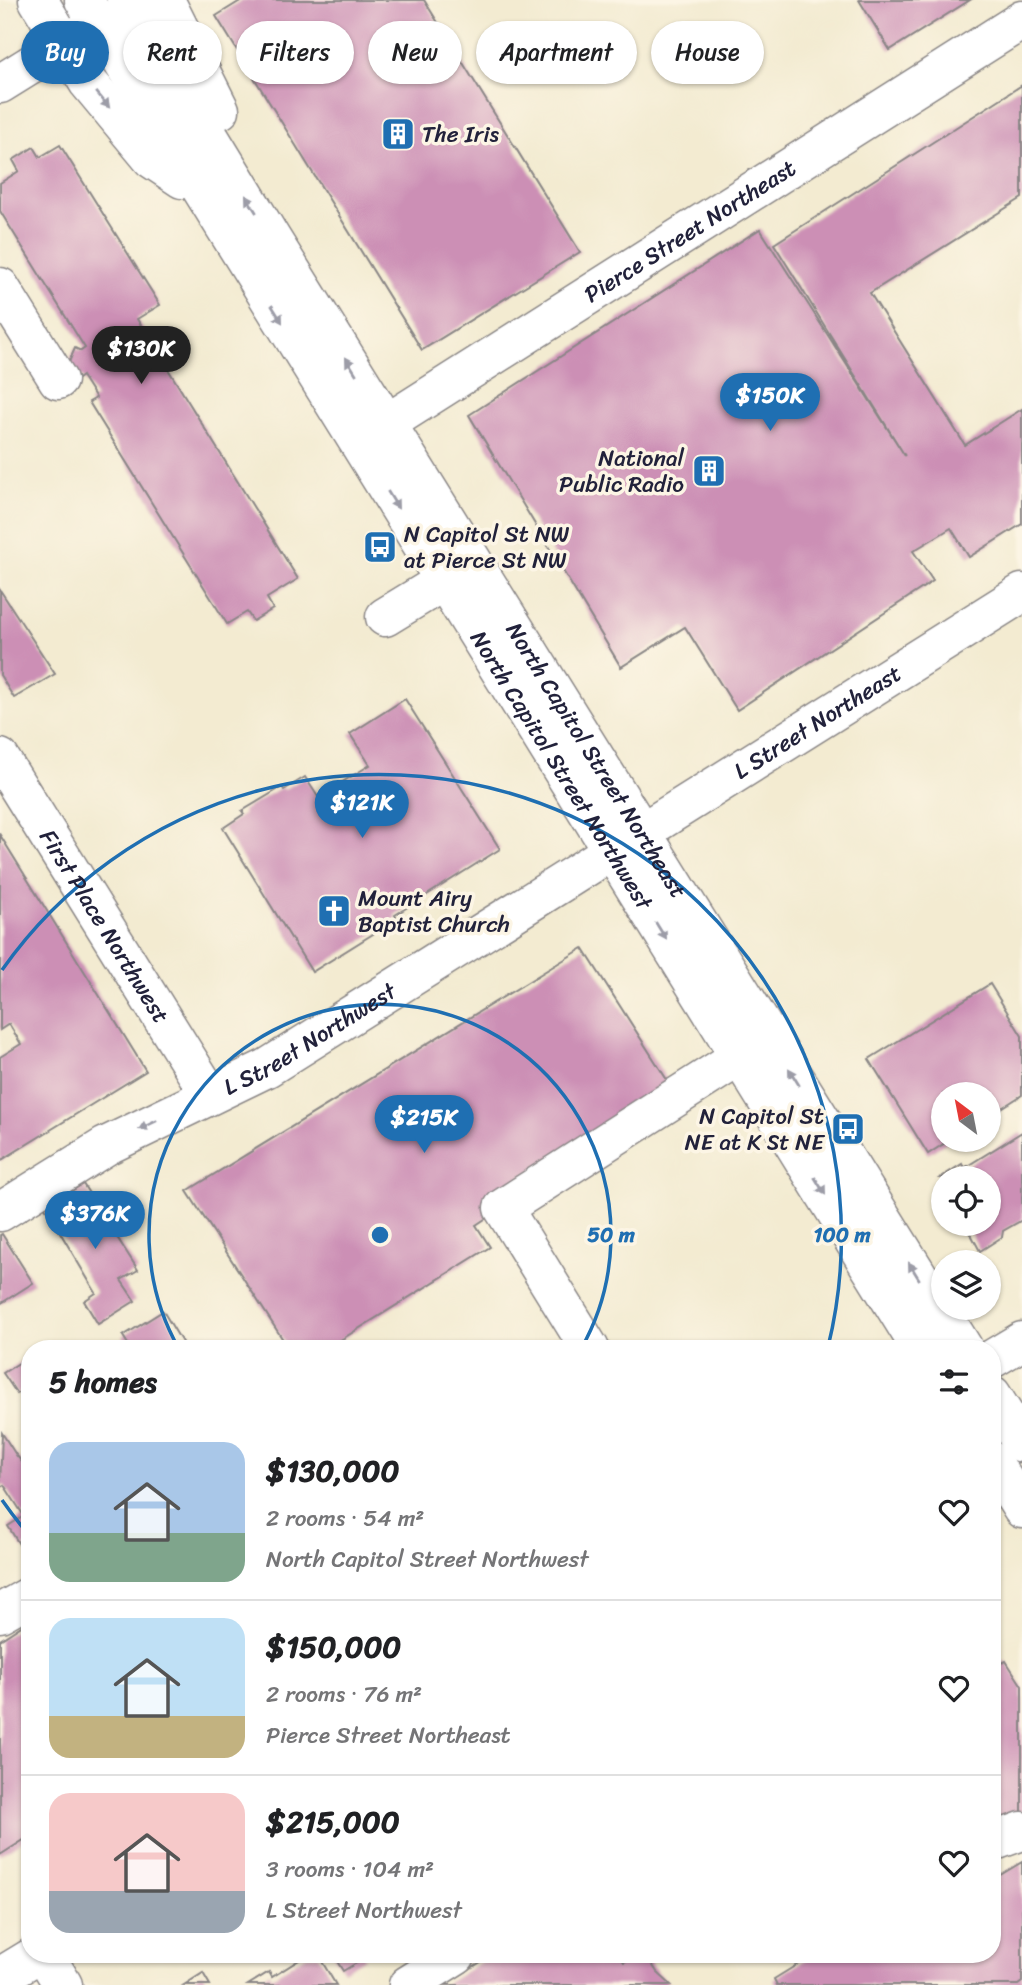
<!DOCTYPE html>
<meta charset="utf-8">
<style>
:root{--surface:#fff;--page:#f2f2f2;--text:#202124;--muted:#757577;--line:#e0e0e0;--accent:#1f6fb2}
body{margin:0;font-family:Sriracha,sans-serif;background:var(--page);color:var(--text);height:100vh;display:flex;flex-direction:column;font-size:26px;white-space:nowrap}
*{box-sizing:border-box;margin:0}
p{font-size:23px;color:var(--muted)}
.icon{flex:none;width:38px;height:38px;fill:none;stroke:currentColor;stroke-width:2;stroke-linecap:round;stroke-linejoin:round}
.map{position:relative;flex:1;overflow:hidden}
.details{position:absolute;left:21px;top:1340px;width:980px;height:623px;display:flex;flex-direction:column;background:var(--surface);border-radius:28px;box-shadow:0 2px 5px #0004}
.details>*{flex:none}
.guide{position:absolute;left:21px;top:21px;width:980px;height:63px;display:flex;gap:14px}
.needle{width:46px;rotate:328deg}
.fabs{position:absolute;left:931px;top:1082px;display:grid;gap:14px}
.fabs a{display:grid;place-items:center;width:70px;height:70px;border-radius:50%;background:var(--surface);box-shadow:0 2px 5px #0004;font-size:35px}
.price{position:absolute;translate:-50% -60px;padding:0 16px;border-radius:24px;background:var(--accent);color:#fff;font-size:23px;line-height:46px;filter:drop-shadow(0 2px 4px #0008)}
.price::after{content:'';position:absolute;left:50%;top:42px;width:21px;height:16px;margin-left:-10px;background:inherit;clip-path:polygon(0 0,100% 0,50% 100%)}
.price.current{background:#222;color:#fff}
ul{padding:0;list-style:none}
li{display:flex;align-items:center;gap:21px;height:175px;padding:0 28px}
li+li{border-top:2px solid var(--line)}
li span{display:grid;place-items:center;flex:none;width:196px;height:140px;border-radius:21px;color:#555}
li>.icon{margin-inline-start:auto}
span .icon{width:84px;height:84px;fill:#fffc;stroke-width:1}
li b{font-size:30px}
h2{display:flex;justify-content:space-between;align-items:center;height:84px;padding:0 28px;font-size:30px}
.pill{padding:0 24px;border-radius:32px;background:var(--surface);box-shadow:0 2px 5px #0004;font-size:24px;line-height:63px}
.pill.current{background:var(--accent);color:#fff}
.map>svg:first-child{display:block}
.building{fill:#cc8fb5}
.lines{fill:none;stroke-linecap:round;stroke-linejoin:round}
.minor-casing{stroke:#8a8686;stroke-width:41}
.major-casing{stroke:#8a8686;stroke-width:41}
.minor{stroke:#fff;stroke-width:38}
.major{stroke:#fff;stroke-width:38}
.oneway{fill:#9c9ca7}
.ring{fill:none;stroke:#1f6fb2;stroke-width:3.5}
.labels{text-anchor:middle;stroke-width:7;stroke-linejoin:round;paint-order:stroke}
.poi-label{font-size:23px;fill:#22223b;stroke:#fcf5e5;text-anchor:start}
.street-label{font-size:23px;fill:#22223b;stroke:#fcf5e5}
.centre{fill:#1f6fb2;stroke:#fcf5e5;stroke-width:3.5}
.ring-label{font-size:21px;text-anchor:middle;font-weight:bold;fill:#1f6fb2;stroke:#fcf5e5;stroke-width:7;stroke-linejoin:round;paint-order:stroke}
</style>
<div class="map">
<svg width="1022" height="1985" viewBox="0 0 1022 1985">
<rect width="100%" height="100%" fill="#fcf5e5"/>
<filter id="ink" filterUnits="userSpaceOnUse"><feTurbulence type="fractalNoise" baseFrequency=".0143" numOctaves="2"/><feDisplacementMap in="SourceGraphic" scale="14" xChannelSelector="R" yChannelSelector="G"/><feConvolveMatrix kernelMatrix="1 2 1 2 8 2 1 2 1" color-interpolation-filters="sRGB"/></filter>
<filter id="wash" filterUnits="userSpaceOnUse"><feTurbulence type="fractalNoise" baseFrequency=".00686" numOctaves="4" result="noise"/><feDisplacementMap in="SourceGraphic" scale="28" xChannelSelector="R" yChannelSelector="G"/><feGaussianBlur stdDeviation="1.57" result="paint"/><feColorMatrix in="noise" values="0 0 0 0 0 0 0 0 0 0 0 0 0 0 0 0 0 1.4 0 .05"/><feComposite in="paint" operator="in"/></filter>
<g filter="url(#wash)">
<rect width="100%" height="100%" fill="#f3ebd1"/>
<g id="blocks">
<g class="building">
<polygon points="242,0 424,0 580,252 422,350 216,16"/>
<polygon points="859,0 970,0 890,50"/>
<polygon points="1022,85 1022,198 870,293 965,445 1022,409 1022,524 969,557 951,528 913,551 933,581 737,710 685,627 621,667 469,415 760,229 905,456 774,244"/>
<polygon points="60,145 160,305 137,319 298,579 267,598 273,609 253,621 247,612 227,624 89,402 96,398 82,376 74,382 66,369 75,348 81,351 85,348 0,211 0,183 19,171 13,160 34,147 40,157"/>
<polygon points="0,590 55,674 14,698 0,675"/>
<polygon points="405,699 500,849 395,915 397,919 312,972 223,828 244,814 242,811 282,787 284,790 305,777 318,797 370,765 350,734"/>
<polygon points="0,835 146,1071 0,1161 0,1057 21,1044 9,1024 0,1030"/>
<polygon points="583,948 669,1083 485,1201 494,1213 476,1225 490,1247 326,1349 289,1349 187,1191"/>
<polygon points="990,984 1022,1036 1022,1095 989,1116 989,1094 943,1094 943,1139 951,1139 928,1154 869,1059"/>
<polygon points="1022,1132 1022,1220 1003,1231 1002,1237 980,1251 965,1223 989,1223 989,1178 940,1178 962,1164 964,1168"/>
<polygon points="83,1184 138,1270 121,1280 135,1301 98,1324 84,1301 96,1293 45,1207"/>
<polygon points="2,1234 33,1283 0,1304 0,1235"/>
<polygon points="163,1311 186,1349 131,1349 123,1336"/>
<polygon points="30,1356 30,1386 17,1394 3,1373"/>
<polygon points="2,1433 16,1455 28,1469 30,1467 30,1544 22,1549 8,1526 24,1516 4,1485 0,1487"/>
<polygon points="26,1623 30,1630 30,1836 0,1855 0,1640"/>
<polygon points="992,1647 1002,1663 1006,1661 1022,1686 1022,1817 992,1829"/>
<polygon points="1022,1862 1022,1982 1018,1985 777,1985 774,1979 813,1955 992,1955 992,1880"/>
<polygon points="307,1955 318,1955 336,1985 248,1985 269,1972 272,1977"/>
<polygon points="333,1955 363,1955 365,1958 343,1971"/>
<polygon points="492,1955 619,1955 624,1962 637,1955 646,1955 657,1972 671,1985 444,1985"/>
<polygon points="203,1973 210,1985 184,1985"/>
</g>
</g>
</g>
<g filter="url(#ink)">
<use href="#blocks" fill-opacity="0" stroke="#8a8686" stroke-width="2"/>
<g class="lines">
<defs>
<g id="minor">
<polyline points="0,287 58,380"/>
<path id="s1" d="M 359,441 L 1022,20"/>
<polyline points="385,617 444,581"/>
<path id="s2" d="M 0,758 L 210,1095"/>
<path id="s3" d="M 0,1212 L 106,1146 L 267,1068 L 1022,593"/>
<polyline points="590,1349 503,1208 739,1057"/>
<polyline points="0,1613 30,1596"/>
<polyline points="992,1842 1022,1831"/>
<polyline points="45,1955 63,1985"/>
<polyline points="408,1985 456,1955"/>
</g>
<g id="major">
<polyline points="38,0 88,82 152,159 182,179"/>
<path id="s4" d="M 84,0 L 921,1349"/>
<path id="s5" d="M 126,0 L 271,238 L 964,1349"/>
<polyline points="165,0 220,110"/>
<polyline points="0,84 87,30"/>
<polyline points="992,1359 1022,1341"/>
<polyline points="992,1395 1022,1443"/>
<polyline points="992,1461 1022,1509"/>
<polyline points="0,1977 36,1955"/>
</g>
</defs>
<use href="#minor" class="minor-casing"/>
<use href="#major" class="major-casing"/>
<use href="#minor" class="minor"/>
<use href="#major" class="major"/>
</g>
<defs><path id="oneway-solid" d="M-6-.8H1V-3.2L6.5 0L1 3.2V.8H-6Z" transform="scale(1.75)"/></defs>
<g class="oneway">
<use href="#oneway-solid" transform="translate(103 100) rotate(50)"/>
<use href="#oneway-solid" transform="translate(251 204) rotate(-122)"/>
<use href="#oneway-solid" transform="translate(277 314) rotate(58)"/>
<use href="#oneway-solid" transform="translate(351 366) rotate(-122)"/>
<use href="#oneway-solid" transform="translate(393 500) rotate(58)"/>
<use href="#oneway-solid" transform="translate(661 931) rotate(58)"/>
<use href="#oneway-solid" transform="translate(794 1077) rotate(-122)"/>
<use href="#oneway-solid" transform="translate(148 1125) rotate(154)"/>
<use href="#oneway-solid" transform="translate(820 1186) rotate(58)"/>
<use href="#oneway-solid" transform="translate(914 1271) rotate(-122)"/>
</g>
</g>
<g class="ring">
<path d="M179 1349A231 231 0 1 1 581 1349"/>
<path d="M29 1535A462 462 0 0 1 2 1500M2 970A462 462 0 0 1 828 1347"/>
</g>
<defs>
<symbol id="building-square" viewBox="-11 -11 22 22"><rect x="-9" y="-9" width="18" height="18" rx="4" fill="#1f6fb2" stroke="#fcf5e5"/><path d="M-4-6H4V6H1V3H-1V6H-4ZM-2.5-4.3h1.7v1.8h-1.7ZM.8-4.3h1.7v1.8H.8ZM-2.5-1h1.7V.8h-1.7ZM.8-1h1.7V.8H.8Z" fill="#fff"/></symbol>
<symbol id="bus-square" viewBox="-11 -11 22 22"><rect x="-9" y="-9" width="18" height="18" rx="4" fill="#1f6fb2" stroke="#fcf5e5"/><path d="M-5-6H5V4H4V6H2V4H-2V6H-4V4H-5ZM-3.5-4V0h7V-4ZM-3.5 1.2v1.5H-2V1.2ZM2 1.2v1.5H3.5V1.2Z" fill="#fff"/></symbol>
<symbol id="church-square" viewBox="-11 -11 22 22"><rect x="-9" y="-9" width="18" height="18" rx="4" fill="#1f6fb2" stroke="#fcf5e5"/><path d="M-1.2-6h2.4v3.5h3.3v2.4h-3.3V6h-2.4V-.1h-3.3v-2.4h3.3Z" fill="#fff"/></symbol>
</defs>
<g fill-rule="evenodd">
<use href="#building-square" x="379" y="115" width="38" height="38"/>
<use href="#building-square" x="690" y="452" width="38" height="38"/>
<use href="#bus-square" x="361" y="528" width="38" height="38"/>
<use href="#church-square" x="315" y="892" width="38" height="38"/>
<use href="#bus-square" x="829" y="1110" width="38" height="38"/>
</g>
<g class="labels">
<g class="poi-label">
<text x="422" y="142">The Iris</text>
<text x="684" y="466" text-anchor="end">National<tspan x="684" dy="26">Public Radio</tspan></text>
<text x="404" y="542">N Capitol St NW<tspan x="404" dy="26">at Pierce St NW</tspan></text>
<text x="358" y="906">Mount Airy<tspan x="358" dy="26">Baptist Church</tspan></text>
<text x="824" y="1124" text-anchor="end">N Capitol St<tspan x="824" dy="26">NE at K St NE</tspan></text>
</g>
<g class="street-label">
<text dy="8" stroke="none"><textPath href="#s1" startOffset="392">Pierce Street Northeast</textPath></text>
<text dy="8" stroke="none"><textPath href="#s3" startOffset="954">L Street Northeast</textPath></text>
<text dy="8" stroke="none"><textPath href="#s5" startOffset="894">North Capitol Street Northeast</textPath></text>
<text dy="8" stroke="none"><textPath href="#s4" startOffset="906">North Capitol Street Northwest</textPath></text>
<text dy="8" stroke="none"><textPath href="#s2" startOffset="198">First Place Northwest</textPath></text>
<text dy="8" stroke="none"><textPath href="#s3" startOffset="355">L Street Northwest</textPath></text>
</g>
</g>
<circle cx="380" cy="1235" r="10" class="centre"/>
<g class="ring-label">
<text x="611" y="1242">50 m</text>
<text x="842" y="1242">100 m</text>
</g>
</svg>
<div class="fabs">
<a><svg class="needle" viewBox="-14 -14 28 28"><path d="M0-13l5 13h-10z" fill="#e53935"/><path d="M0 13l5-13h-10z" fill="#757577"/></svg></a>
<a><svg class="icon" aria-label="locate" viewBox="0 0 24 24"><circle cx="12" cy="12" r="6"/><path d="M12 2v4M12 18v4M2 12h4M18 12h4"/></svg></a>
<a><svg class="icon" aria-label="layers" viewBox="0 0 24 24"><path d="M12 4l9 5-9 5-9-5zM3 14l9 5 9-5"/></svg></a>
</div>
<b class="price current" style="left:141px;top:386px">$130K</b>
<b class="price" style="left:770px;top:433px">$150K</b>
<b class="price" style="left:362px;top:840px">$121K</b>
<b class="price" style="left:424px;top:1155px">$215K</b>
<b class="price" style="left:95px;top:1251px">$376K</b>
<div class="guide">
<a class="pill current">Buy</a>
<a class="pill">Rent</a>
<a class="pill">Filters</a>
<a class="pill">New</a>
<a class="pill">Apartment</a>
<a class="pill">House</a>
</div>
<section class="details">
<h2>5 homes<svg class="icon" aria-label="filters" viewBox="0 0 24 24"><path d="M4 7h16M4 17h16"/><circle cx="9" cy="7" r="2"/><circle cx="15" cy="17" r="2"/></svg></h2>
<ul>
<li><span style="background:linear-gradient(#a9c7e8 65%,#7fa58c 0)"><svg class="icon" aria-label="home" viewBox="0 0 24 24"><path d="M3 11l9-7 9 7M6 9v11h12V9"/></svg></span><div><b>$130,000</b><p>2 rooms · 54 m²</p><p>North Capitol Street Northwest</p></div><svg class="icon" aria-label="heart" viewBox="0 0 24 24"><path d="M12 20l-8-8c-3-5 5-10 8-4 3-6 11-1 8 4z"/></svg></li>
<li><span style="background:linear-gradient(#bfe0f5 70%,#c2b280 0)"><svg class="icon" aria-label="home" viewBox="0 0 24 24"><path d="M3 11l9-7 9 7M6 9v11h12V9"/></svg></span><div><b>$150,000</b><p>2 rooms · 76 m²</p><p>Pierce Street Northeast</p></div><svg class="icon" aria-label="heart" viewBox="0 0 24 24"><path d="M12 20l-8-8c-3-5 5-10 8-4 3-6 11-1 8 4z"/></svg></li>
<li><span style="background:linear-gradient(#f6c9c9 70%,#9aa5b1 0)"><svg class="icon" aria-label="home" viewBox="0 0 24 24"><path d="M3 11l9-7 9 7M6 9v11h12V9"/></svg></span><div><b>$215,000</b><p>3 rooms · 104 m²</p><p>L Street Northwest</p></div><svg class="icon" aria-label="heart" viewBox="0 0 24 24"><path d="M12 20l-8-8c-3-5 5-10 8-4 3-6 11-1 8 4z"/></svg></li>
</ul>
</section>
</div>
